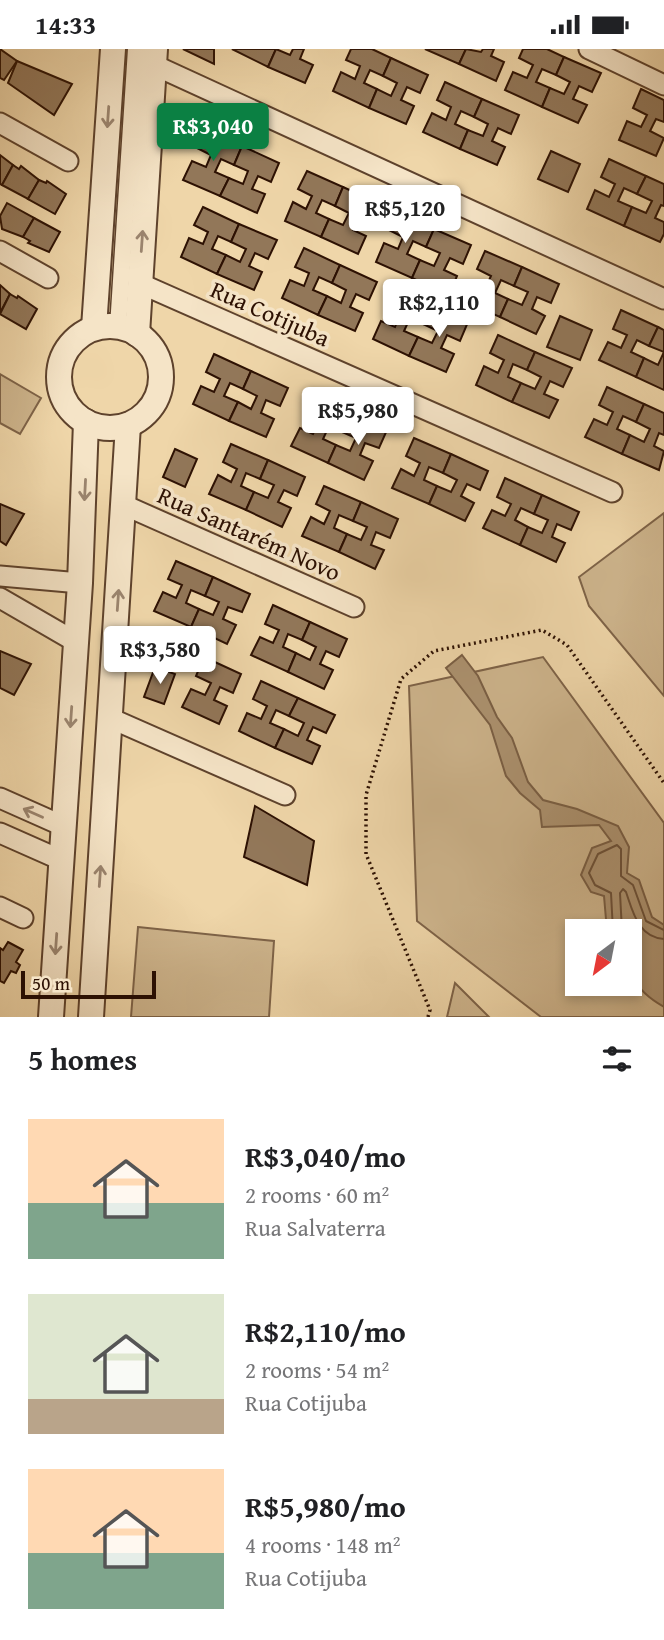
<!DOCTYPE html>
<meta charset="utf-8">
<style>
:root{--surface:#fff;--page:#f2f2f2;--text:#202124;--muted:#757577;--accent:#0b8043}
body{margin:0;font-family:"Gentium Book Plus",serif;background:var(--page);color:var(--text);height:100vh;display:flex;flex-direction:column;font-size:26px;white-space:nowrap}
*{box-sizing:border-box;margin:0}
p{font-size:23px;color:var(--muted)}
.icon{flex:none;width:38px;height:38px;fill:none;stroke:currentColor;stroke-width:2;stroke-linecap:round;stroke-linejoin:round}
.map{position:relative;height:968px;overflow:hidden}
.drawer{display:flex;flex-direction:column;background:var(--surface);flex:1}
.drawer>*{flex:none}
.needle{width:46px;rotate:212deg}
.controls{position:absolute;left:565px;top:870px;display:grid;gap:14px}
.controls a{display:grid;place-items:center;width:77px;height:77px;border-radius:0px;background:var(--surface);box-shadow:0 4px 10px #0003;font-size:35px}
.scale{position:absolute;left:21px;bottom:18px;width:135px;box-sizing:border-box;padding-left:7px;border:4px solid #2d1103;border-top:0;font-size:19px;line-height:24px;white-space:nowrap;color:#2d1103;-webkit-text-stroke:5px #f5e4c7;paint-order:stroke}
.price{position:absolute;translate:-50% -60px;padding:0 16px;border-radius:7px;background:#fff;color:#222;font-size:23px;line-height:46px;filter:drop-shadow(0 2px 4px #0008)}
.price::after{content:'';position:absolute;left:50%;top:42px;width:21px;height:16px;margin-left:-10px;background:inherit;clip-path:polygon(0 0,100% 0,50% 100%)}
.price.current{background:var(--accent);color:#fff}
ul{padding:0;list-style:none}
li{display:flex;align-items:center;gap:21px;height:175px;padding:0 28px}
li span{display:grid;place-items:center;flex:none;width:196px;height:140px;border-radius:0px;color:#555}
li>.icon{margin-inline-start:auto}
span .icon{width:84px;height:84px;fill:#fffc;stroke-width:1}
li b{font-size:30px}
h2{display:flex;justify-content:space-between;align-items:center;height:84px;padding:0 28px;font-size:30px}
.status{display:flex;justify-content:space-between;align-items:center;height:49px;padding:0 35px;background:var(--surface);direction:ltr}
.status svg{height:19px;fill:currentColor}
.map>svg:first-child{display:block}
.green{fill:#ceb58d;stroke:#7e6348;stroke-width:2;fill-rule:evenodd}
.water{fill:#ad9371;stroke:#7a5f45;stroke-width:2}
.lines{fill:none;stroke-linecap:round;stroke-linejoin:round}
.shore{stroke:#6d523a;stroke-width:2}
.building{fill:#927759;stroke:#2d1103;stroke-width:2}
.pedestrian-casing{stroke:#5e422c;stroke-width:19}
.minor-casing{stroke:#5e422c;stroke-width:23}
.tertiary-casing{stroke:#5e422c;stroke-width:28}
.path{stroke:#2d1103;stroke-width:3.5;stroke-dasharray:2 3.5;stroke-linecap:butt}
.pedestrian{stroke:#f5e4c7;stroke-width:16}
.minor{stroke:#f5e4c7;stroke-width:19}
.tertiary{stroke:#f5e4c7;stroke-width:24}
.oneway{stroke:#9b856f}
.labels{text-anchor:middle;stroke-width:7;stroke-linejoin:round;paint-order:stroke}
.street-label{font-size:24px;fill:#2d1103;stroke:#f5e4c7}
</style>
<div class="status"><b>14:33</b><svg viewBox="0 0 49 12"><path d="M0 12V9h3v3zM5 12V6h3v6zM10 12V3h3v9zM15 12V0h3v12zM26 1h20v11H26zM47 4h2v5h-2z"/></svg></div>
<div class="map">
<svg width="664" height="968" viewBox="0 0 664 968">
<rect width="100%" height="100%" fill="#efd6a9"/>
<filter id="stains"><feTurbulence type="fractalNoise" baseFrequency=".00286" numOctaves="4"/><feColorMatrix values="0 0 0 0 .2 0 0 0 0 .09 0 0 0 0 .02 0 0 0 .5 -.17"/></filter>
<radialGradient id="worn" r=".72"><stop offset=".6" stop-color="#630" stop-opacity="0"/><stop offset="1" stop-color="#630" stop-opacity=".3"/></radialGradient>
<g class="green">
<polygon points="0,325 41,349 20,385 0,374"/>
<polygon points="664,464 664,647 589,557 579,528"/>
<path d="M 543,608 L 664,774 L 664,968 L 541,968 L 417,872 L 409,637 ZM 578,882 L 630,882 L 630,934 L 578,934 Z"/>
<polygon points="138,878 274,892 269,968 131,968"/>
<polygon points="455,934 489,968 447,968"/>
</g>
<path class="water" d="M 462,606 L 478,627 L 497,668 L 512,689 L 528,733 L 543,751 L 577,760 L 618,777 L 629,798 L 627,824 L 639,831 L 652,868 L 664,876 L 664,958 C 627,937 630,921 630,882 L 607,882 L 604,847 L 591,843 L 581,826 L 592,799 L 611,792 L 599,776 L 542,778 L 540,761 L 520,744 L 506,727 L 490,676 L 446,619 Z"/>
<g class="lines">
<g class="shore">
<polyline points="613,882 611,844 595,836 589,824 598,805 617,796 621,800 621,827 633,836 646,872 664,881"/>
<path d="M 622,882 L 620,844 L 623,840 L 626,843 C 633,863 638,888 664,890"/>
</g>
</g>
<g class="building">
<polygon points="0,0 17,12 4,31 0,29"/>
<polygon points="183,0 214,0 214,15"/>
<polygon points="232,0 276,0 268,18"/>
<polygon points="276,0 290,6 293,0 304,0 300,10 313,16 305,34 268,18"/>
<polygon points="351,0 372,0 391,9 383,27 370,21 364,34 377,40 369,59 333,42 341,23 355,30 360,17 346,11"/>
<polygon points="425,0 466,0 459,15"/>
<polygon points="466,0 481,3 483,0 494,0 491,7 504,13 496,32 459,15"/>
<polygon points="523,0 547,0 564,8 556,26 542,20 536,33 550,39 542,58 505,41 513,23 527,29 533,16 519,9"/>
<polygon points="564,8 601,24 592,43 579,37 573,50 587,56 578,74 542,58 550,39 564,45 570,33 556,26"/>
<polygon points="391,9 428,26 420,44 407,38 401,51 414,57 406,75 369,59 377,40 391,47 397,34 383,27"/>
<polygon points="17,12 72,35 54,66 8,34"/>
<polygon points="445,33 482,50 474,68 461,62 455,75 468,81 460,100 423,83 432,64 446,71 451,58 437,51"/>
<polygon points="641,40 664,51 664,73 656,70 650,82 664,89 656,107 619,91 627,72 641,78 647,66 633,59"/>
<polygon points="482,50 519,66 511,85 498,79 492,92 505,98 497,116 460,100 468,81 483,87 488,75 474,68"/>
<polygon points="206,81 242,97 234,116 221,110 215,123 229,129 220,147 183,131 192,112 206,118 211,106 197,99"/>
<polygon points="242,97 279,114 271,133 258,127 252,140 265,145 257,164 220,147 229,129 243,135 248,122 234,116"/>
<polygon points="551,102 580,115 568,143 538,130"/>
<polygon points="0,106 13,116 2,136 0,135"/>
<polygon points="609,110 646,127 637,145 624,139 618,152 632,158 624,177 587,160 595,141 609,148 615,135 601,128"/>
<polygon points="13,116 19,120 21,117 39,131 28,150 2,136"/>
<polygon points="307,122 343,138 335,157 322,151 316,164 329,170 321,188 285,172 293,153 306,160 312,147 298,140"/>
<polygon points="646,127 664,135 664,157 661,156 655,169 664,173 664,185 660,193 624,177 632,158 646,164 652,152 637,145"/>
<polygon points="39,131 46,134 47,132 66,145 55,165 28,150"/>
<polygon points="343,138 380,155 372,174 359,168 353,181 366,187 358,205 321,188 329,170 343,176 349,164 335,157"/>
<polygon points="7,154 34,169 23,188 2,180 0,167"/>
<polygon points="203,158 239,175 231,193 218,187 212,200 226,206 217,225 181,208 189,189 203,195 208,183 194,176"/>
<polygon points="398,163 434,180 426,198 413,192 407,205 420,211 412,229 376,213 384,194 398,200 403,188 389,181"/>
<polygon points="34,169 60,183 49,203 28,194 30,192 23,188"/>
<polygon points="239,175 277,191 268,210 255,204 249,217 262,223 254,241 217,225 226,206 240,213 246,200 231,193"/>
<polygon points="434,180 471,196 463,215 450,209 444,221 457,227 449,246 412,229 420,211 434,217 440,204 426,198"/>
<polygon points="304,199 340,216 332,234 319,228 313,241 327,247 318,266 282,249 290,231 304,237 309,224 295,218"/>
<polygon points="485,202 522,218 514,237 501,231 495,244 508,250 500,268 463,252 472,233 485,240 491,227 477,220"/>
<polygon points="340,216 377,233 369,251 356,245 350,258 363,264 355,282 318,266 327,247 341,254 346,241 332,234"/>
<polygon points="522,218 559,235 551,254 537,248 532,260 545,267 536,285 500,268 508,250 522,256 528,243 514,237"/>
<polygon points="0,236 10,245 0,264"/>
<polygon points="395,240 431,257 423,275 410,269 404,282 418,288 409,307 373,290 381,272 395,278 400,265 386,258"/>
<polygon points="10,245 17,249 18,247 37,260 26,280 0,265"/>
<polygon points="431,257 468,273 460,292 447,286 441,299 454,305 446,323 409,307 418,288 432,294 438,282 423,275"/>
<polygon points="621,261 658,278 649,297 637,291 631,303 644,309 636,328 599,311 608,293 621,299 627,286 613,280"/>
<polygon points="560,267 592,281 580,311 547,298"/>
<polygon points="658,278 664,281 664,303 649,297"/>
<polygon points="498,286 535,303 527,321 513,315 508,328 521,334 512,353 476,336 484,317 498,324 504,311 490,304"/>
<polygon points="535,303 572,319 563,338 550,332 544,345 558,351 549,369 512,353 521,334 535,340 541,328 527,321"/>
<polygon points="664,303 664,341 636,328 644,309 658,316"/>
<polygon points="214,305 251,322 243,340 230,334 224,347 238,353 229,372 193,355 201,337 214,343 220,330 206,323"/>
<polygon points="251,322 288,339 280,357 266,351 261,364 274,370 266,388 229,372 238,353 251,360 257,347 243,340"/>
<polygon points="607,338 644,355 636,373 623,367 617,380 630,386 622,405 585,388 594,370 607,376 613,363 599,356"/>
<polygon points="313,348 350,364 342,383 329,377 323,390 336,396 328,414 291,397 300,379 313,385 319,372 305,366"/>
<polygon points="644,355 664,364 664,386 659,384 654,397 664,402 659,421 622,405 630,386 644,393 650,380 636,373"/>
<polygon points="350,364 387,381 379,399 365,394 360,406 373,412 364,431 328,414 336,396 350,402 356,389 342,383"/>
<polygon points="414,389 451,405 443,424 429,418 424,431 437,437 429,455 392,439 401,420 414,427 420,414 406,407"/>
<polygon points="231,395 268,411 260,430 246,424 241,437 254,443 246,461 209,445 218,426 231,433 237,420 223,413"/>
<polygon points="175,400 197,410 185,438 163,428"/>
<polygon points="451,405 488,422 480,441 467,435 461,447 474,454 465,472 429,455 437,437 451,443 457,431 443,424"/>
<polygon points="268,411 305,428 297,447 284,441 278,453 291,459 282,478 246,461 254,443 268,449 274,436 260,430"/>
<polygon points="505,429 542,446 534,465 521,459 515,471 528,478 520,496 483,479 492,461 505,467 511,455 497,448"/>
<polygon points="324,437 361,453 353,472 339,466 334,479 347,485 339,503 302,487 311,468 324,475 330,462 316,455"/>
<polygon points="542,446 579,463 571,481 557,475 552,488 565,494 556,513 520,496 528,478 542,484 548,471 534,465"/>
<polygon points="361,453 398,470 390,489 376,483 371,496 384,501 375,520 339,503 347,485 361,491 367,478 353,472"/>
<polygon points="0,455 24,465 6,496 0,492"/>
<polygon points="176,512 213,528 205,547 191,541 186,554 199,560 191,578 154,562 163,543 176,549 182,536 168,530"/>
<polygon points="213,528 250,545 242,563 228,558 223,570 236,576 227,595 191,578 199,560 213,566 219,553 205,547"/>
<polygon points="273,556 310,573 302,591 288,585 283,598 296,604 288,623 251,606 260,588 273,594 279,581 265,575"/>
<polygon points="310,573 347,590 339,608 326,602 320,615 333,621 324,640 288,623 296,604 310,611 316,598 302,591"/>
<polygon points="0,602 31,615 14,646 0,639"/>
<polygon points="204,608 241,625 233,644 220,638 214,651 227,657 219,675 182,658 191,640 205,646 211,634 196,627"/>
<polygon points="155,618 175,625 164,655 144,648"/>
<polygon points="261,632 298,649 289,667 276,661 270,674 284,680 275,699 239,682 247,664 261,670 267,657 253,650"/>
<polygon points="298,649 335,666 326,684 313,678 307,691 320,697 312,715 275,699 284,680 298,687 304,674 289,667"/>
<polygon points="255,757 314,792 307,836 244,808"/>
<polygon points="8,893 23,901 16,913 20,916 16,924 11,922 4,934 0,932 0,899 3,901"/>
</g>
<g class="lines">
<defs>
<polyline id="pedestrian" points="118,278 136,0"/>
<g id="minor">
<polyline points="589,0 664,36"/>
<polyline points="154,16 664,250"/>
<polyline points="0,74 68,112"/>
<polyline points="0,202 48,229"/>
<polyline points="139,234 612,443"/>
<polyline points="124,456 354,558"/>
<polyline points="0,527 80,534"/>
<polyline points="0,549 76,593"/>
<polyline points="110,669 285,746"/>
<polyline points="0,749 63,777"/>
<polyline points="0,784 61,811"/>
<polyline points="0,858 23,869"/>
</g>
<g id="tertiary">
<circle cx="110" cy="328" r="51"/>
<polyline points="94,279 113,0"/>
<polyline points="137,285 155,0"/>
<polyline points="51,968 80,534 86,373"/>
<polyline points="91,968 128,376"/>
</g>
</defs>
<use href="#pedestrian" class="pedestrian-casing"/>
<use href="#minor" class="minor-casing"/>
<use href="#tertiary" class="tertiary-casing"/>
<polyline class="path" points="428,968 430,961 366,805 366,746 401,630 434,602 542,581 567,596 664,734"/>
<use href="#pedestrian" class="pedestrian"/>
<use href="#minor" class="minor"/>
<use href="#tertiary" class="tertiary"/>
</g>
<defs><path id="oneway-shaft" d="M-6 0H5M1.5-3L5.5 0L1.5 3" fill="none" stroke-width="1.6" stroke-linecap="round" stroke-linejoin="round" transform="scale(1.75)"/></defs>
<g class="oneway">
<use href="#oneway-shaft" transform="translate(108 68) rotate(94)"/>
<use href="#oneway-shaft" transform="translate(142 192) rotate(-86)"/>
<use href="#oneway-shaft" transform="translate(85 441) rotate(93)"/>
<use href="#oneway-shaft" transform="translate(118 551) rotate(-86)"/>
<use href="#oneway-shaft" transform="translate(71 668) rotate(94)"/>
<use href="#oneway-shaft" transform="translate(33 764) rotate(-156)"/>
<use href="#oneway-shaft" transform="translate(100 827) rotate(-86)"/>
<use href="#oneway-shaft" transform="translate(56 895) rotate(94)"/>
</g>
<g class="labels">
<g class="street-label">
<text transform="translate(270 265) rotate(24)" y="8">Rua Cotijuba</text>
<text transform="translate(249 485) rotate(24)" y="8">Rua Santarém Novo</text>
</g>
</g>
<rect width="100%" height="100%" filter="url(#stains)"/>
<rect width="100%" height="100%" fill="url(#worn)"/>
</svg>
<div class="controls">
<a><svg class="needle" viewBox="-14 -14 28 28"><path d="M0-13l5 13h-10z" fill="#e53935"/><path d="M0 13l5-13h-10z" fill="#757577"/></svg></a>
</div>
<div class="scale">50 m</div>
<b class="price current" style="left:213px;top:114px">R$3,040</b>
<b class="price" style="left:405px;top:196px">R$5,120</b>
<b class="price" style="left:439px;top:290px">R$2,110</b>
<b class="price" style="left:358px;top:398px">R$5,980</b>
<b class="price" style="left:160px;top:637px">R$3,580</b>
</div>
<section class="drawer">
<h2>5 homes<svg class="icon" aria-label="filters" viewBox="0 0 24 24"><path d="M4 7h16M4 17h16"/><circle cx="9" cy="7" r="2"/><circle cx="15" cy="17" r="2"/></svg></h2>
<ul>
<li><span style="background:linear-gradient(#ffd9b3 60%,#7fa58c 0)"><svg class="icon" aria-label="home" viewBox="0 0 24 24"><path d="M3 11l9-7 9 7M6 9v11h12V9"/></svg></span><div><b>R$3,040/mo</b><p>2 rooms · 60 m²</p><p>Rua Salvaterra</p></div></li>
<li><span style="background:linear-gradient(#dfe7d0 75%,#b9a48a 0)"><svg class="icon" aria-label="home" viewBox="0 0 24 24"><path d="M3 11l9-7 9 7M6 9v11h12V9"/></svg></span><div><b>R$2,110/mo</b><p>2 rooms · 54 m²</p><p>Rua Cotijuba</p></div></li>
<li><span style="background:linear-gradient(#ffd9b3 60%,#7fa58c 0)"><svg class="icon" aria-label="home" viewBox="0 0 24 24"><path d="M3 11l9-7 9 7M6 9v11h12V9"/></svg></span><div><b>R$5,980/mo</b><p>4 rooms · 148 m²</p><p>Rua Cotijuba</p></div></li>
</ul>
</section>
